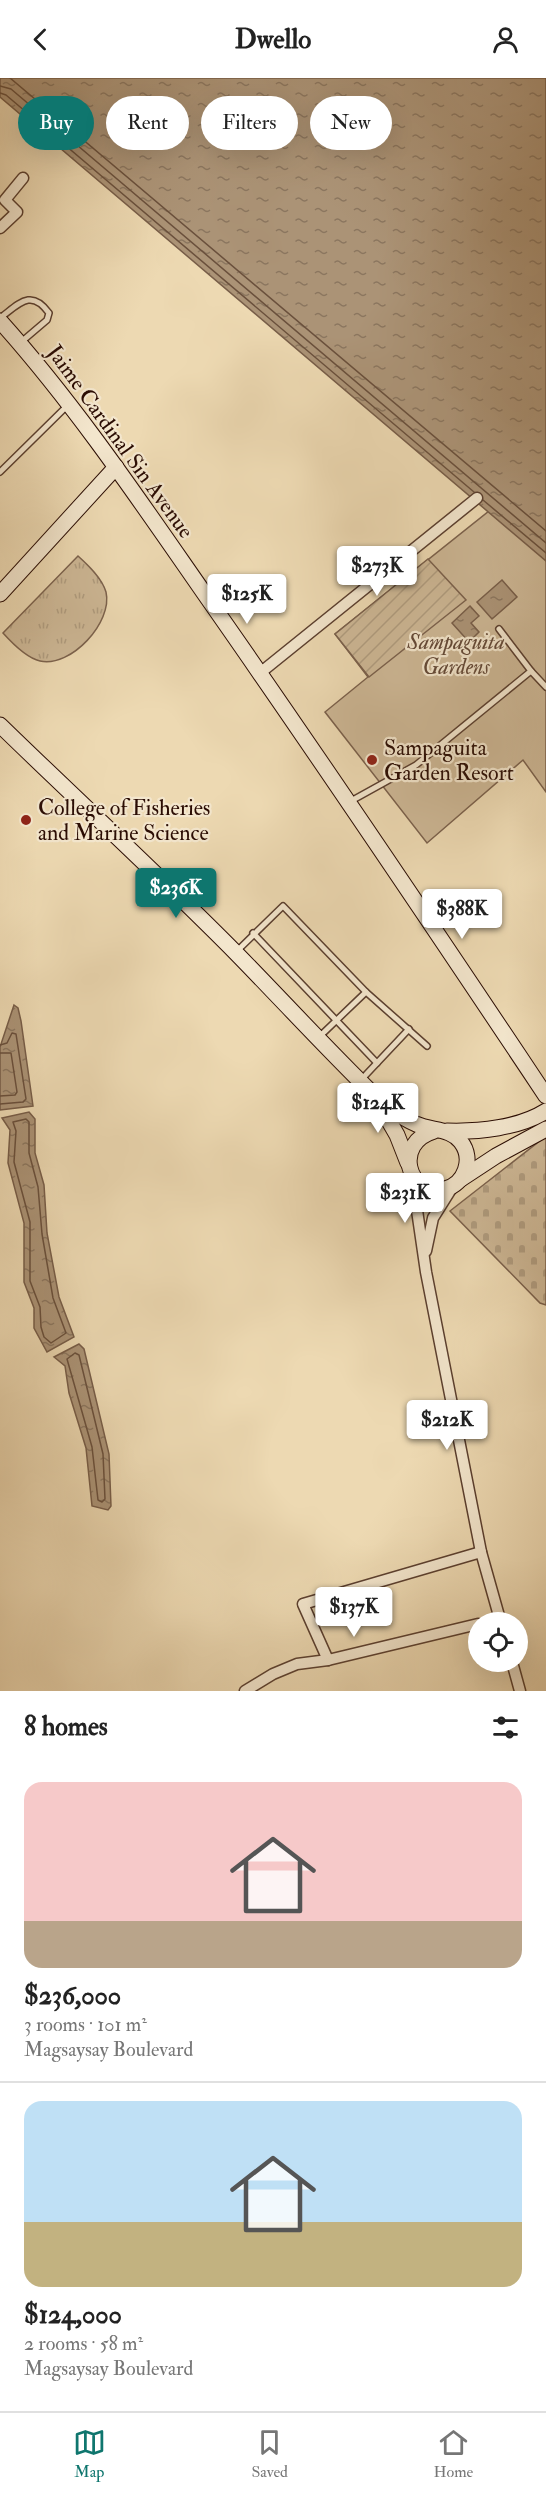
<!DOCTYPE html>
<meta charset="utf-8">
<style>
:root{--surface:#fff;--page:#f2f2f2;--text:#222;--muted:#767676;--line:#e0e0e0;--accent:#0f766e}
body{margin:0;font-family:"IM FELL Double Pica",serif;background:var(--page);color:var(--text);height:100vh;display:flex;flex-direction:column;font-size:22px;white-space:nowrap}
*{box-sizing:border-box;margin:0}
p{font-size:20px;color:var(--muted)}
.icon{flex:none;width:33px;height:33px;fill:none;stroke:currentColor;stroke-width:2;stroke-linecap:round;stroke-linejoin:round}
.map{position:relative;height:1613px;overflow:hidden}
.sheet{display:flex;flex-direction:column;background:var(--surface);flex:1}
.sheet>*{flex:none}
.guide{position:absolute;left:18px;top:18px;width:510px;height:54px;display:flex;gap:12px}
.fabs{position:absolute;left:468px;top:1534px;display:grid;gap:12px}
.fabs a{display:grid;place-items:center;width:60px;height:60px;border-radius:50%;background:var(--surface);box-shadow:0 6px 24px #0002;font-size:30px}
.price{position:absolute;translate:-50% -51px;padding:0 14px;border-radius:6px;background:#fff;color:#222;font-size:20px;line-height:39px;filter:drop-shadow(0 2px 3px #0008)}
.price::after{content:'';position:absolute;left:50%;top:36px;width:18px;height:14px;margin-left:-9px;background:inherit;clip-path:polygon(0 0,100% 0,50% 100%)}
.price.on{background:var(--accent);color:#fff}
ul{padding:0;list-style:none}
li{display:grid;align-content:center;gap:12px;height:318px;padding:0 24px}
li+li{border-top:2px solid var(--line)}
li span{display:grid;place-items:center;height:186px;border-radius:18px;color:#555}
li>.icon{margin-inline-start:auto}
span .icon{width:108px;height:108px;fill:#fffc;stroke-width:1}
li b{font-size:26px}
h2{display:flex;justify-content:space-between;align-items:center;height:72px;padding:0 24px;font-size:26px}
.pill{padding:0 21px;border-radius:27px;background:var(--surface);box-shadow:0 6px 24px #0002;font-size:21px;line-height:54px}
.pill.on{background:var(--accent);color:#fff}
header{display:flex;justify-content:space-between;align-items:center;height:78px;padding:0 24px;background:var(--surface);font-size:27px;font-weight:700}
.menu{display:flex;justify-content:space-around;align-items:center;height:84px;border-top:2px solid var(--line);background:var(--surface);font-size:16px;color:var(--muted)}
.menu a{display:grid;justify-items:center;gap:3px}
.menu .on{color:var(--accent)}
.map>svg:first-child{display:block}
.grass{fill:url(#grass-tufts);stroke:#7b614c;stroke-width:1.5}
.cemetery{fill:url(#cemetery-stones);stroke:#7b614c;stroke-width:1.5}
.park{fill:#ccb694;stroke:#7b614c;stroke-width:1.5}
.garden{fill:url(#garden-furrows);stroke:#7b614c;stroke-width:1.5}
.water{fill:url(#water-ripples);stroke:#775d48;stroke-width:1.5}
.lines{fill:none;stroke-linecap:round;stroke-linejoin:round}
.shore{stroke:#6a503c;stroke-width:1.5}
.lane-casing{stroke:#5b3f2f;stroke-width:8}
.street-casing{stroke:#5b3f2f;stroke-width:13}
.secondary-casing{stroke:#2a0c03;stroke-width:17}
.lane{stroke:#f3e6cd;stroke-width:5}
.street{stroke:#f3e6cd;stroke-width:10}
.secondary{stroke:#f3e6cd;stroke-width:15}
.poi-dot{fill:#8f2418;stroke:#f3e6cd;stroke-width:2}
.labels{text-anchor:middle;stroke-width:4.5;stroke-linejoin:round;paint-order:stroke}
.street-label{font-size:22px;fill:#2a0c03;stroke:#f3e6cd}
.park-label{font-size:22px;font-style:italic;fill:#634836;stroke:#f3e6cd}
.poi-label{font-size:22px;fill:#2a0c03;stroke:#f3e6cd;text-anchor:start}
</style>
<header><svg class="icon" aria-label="back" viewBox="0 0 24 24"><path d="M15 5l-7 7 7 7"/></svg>Dwello<svg class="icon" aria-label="person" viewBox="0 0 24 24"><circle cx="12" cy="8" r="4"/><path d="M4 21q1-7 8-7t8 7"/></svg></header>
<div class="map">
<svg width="546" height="1613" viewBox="0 0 546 1613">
<defs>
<pattern id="grass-tufts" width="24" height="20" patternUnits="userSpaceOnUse" patternTransform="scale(1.5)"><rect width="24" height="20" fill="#ccb694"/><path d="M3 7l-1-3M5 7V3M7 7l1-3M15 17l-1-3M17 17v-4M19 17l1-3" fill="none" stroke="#af9b7e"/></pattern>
<pattern id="cemetery-stones" width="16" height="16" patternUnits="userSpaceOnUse" patternTransform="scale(1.5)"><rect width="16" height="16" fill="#ccb694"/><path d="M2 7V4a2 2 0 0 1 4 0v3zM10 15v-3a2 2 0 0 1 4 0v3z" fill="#af9b7e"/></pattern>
<pattern id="garden-furrows" width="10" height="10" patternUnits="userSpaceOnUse" patternTransform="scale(1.5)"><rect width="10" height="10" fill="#ccb694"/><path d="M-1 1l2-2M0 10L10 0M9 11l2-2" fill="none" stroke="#af9b7e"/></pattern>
<pattern id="water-ripples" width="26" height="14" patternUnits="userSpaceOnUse" patternTransform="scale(1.5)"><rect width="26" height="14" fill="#ab9376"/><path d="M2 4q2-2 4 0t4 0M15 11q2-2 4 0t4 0" fill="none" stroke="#8b765f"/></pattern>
</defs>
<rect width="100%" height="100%" fill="#edd9b2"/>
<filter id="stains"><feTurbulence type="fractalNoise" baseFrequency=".00333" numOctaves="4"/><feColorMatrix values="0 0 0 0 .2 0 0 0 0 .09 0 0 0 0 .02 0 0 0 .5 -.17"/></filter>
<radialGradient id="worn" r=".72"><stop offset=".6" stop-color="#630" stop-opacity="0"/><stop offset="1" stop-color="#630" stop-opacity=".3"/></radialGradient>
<path class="grass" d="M 78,478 C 88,487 102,500 106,514 C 113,544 71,590 40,583 C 27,580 12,565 3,555 Z"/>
<polygon class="cemetery" points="546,1058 546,1227 540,1225 450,1133"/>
<polygon class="park" points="494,429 546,473 546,714 523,682 427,765 325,634 368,599 335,556"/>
<polygon class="garden" points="428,481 466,522 369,599 335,556"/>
<g class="water">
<polygon points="0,0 546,0 546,483 0,19"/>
<polygon points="502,502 517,519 492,541 477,524"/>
<polygon points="470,528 479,538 471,545 479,554 469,564 452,545"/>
<polygon points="14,927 18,930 21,943 33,1028 0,1032 0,969"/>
<polygon points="29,1034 35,1041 35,1075 44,1107 47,1155 59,1219 74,1259 47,1274 34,1250 34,1230 24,1204 24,1145 8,1085 10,1052 2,1040"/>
<polygon points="79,1266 84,1271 109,1376 111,1428 108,1432 92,1428 86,1370 69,1315 65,1288 54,1279"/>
</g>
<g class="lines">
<g class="shore">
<polyline points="10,0 546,453"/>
<polyline points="0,8 11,11 546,465"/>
<polyline points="0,15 6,17 474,414"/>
<polyline points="483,422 546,475"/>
<polyline points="0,967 7,965 12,955 16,956 26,1021 23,1024 0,1026"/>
<polyline points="0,975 11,975 17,1014 15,1017 0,1018"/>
<polygon points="26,1041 29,1044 29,1075 38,1109 42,1156 53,1220 66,1255 51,1265 44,1259 41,1249 40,1229 30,1203 30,1144 14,1084 16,1053 13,1044"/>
<polygon points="75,1275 79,1277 103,1376 105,1421 102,1424 98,1422 92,1369 67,1281"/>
</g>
<defs>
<g id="lane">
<path d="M 0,240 C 19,226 31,210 49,235 L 47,242 L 20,265"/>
<polyline points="0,394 68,327"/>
<polyline points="531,593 546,609"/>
<polyline points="351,723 416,687 531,593 499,551"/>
<polyline points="253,855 377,985"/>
<polyline points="237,873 283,828 366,914 427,968"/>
<polyline points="318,960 366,914"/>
<polyline points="360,1003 409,951"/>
</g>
<g id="street">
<polyline points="0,150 17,134 5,122 23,100"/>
<polyline points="260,595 477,420"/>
<polyline points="412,1098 426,1194 481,1474 501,1545"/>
<polyline points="426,1173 433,1140 453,1108"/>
<polyline points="328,1582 303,1526 481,1474"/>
<polyline points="512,1584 520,1613"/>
<polyline points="245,1613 273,1596 297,1586 328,1582 478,1546"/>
</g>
<g id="secondary">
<path d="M 0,243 C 78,330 144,429 211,525 C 325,688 436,853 546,1018"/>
<polyline points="0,516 116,389"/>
<path d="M 0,647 C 78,723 159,797 236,875 C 281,921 325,969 372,1015 C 385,1027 400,1039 416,1046 C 431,1053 451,1050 461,1064 C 474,1081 465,1106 445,1111 C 407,1119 393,1065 434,1053"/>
<polyline points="378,1024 397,1057 408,1085"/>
<path d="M 447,1053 C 479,1054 519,1050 546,1033"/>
<polyline points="461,1101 496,1078 546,1051"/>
</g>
</defs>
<use href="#lane" class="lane-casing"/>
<use href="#street" class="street-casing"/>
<use href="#secondary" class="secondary-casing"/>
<use href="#lane" class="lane"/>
<use href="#street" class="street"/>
<use href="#secondary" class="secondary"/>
</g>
<g class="poi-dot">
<circle cx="372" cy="682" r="6"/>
<circle cx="26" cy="742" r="6"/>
</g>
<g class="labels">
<g class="street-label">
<text transform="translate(121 363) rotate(54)" y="8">Jaime Cardinal Sin Avenue</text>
</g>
<g class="park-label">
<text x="456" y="571">Sampaguita<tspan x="456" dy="25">Gardens</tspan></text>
</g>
<g class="poi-label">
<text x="384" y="677">Sampaguita<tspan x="384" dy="25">Garden Resort</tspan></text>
<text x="38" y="737">College of Fisheries<tspan x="38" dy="25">and Marine Science</tspan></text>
</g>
</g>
<rect width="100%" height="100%" filter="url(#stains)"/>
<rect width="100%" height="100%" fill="url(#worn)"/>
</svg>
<div class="fabs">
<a><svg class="icon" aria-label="locate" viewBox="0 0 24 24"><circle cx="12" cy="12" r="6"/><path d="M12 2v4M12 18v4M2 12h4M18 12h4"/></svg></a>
</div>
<b class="price" style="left:377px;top:519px">$273K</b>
<b class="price" style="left:247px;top:547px">$125K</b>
<b class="price on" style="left:176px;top:841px">$236K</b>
<b class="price" style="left:462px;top:862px">$388K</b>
<b class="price" style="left:378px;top:1056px">$124K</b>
<b class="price" style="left:405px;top:1146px">$231K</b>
<b class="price" style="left:447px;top:1373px">$212K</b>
<b class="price" style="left:354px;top:1560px">$137K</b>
<div class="guide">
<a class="pill on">Buy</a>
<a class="pill">Rent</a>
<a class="pill">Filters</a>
<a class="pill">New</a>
</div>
</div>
<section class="sheet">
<h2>8 homes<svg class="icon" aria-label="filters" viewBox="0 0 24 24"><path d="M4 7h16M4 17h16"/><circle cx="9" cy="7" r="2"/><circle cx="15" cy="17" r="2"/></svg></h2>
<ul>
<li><span style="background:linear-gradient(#f6c9c9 75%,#b9a48a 0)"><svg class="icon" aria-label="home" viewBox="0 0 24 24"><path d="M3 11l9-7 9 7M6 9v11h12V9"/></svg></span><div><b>$236,000</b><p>3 rooms · 101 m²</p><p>Magsaysay Boulevard</p></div></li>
<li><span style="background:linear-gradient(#bfe0f5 65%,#c2b280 0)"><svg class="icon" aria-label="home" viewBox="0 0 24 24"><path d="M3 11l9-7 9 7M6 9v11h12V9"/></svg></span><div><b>$124,000</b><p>2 rooms · 58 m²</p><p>Magsaysay Boulevard</p></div></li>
</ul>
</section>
<nav class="menu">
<a class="on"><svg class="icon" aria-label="map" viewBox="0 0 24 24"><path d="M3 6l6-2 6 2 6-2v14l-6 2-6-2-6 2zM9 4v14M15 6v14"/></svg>Map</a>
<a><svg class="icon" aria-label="saved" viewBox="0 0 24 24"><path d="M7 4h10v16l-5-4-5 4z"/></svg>Saved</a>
<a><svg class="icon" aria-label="home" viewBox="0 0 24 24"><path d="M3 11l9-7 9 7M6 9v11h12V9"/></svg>Home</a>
</nav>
